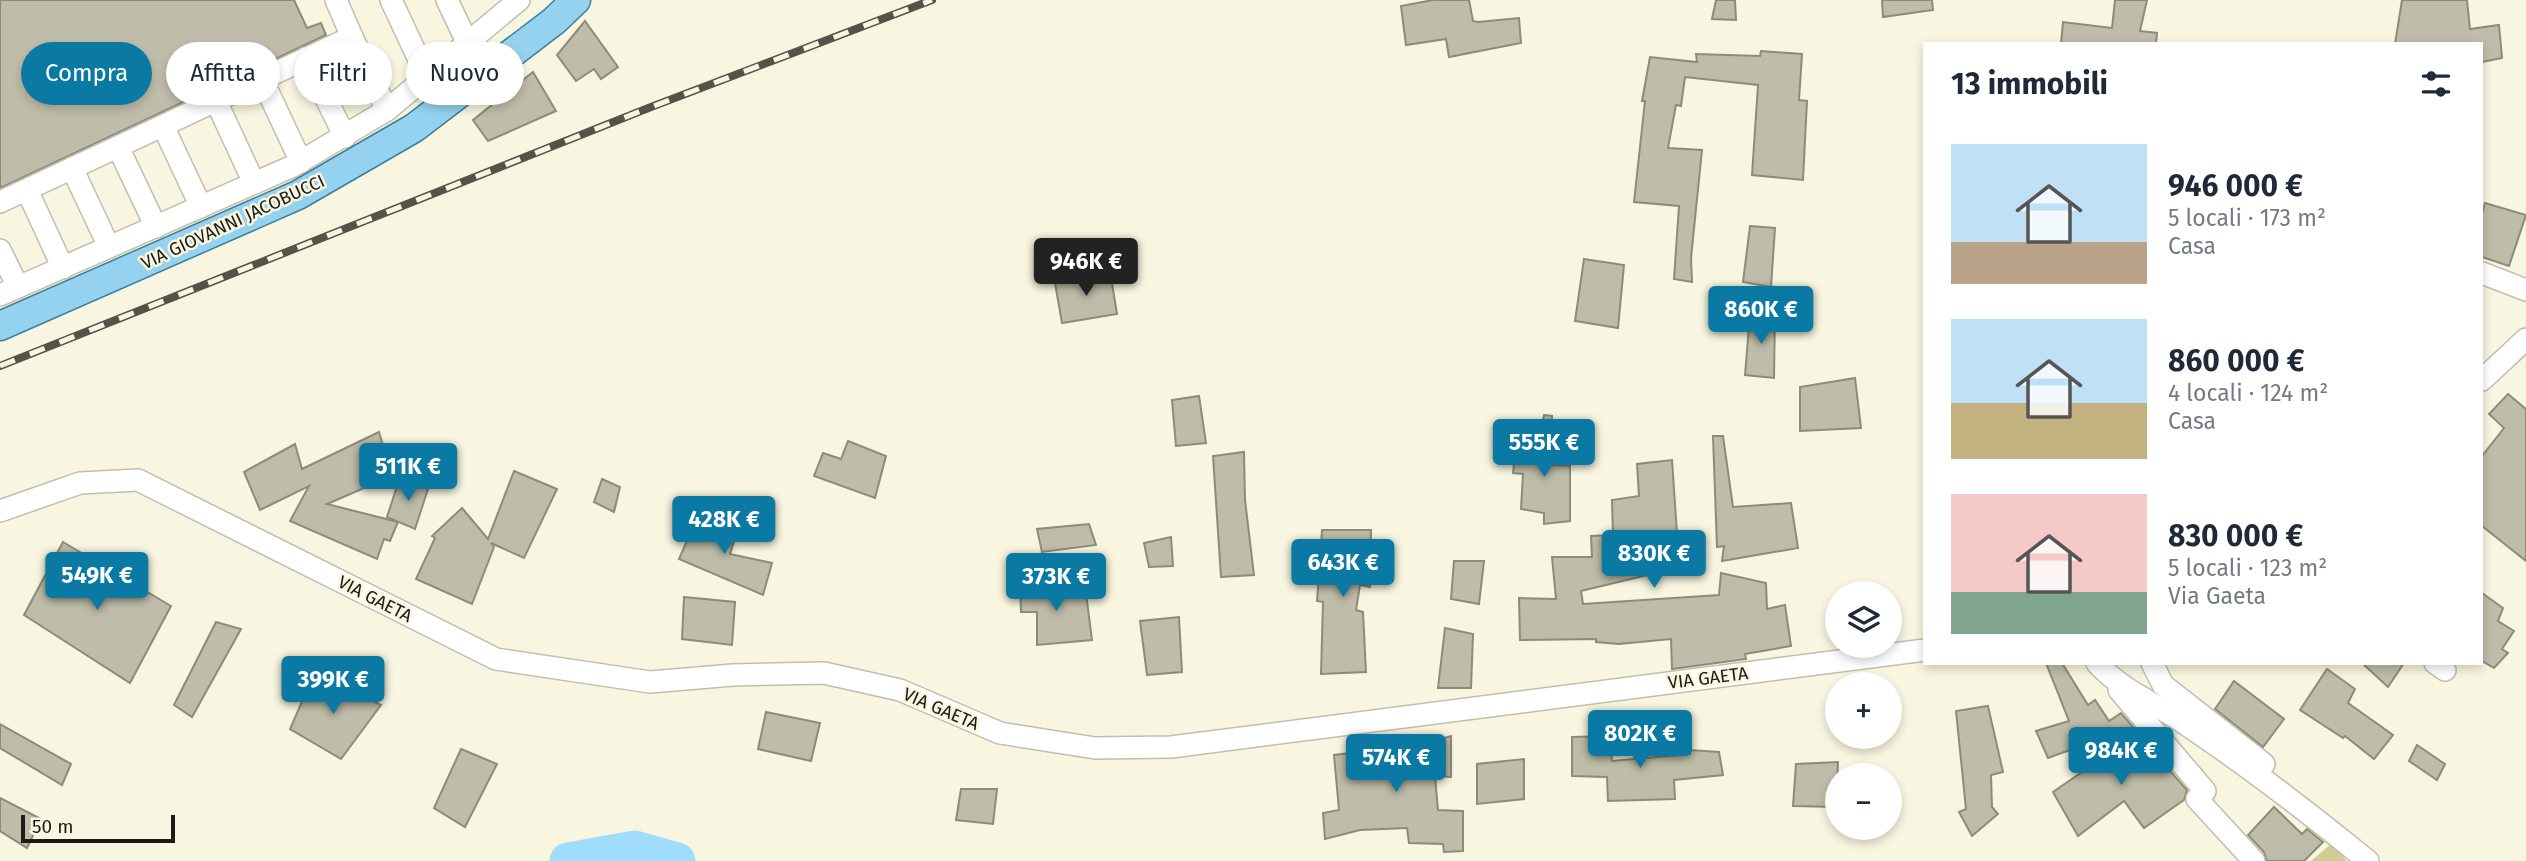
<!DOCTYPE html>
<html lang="it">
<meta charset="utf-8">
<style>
:root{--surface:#fff;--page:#f6f6f7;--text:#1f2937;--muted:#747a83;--accent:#0a79a3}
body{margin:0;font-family:"Fira Sans",sans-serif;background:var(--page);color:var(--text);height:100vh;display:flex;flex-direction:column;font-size:26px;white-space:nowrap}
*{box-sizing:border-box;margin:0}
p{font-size:23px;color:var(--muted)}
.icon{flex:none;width:38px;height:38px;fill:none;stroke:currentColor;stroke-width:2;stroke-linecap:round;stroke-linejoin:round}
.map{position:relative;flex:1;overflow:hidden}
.panel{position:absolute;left:1923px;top:42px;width:560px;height:623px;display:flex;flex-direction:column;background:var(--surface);border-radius:0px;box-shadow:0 4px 10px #0003}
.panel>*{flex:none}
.hud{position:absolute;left:21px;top:42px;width:665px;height:63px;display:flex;gap:14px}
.controls{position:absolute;left:1825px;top:581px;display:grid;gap:14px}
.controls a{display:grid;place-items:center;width:77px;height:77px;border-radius:50%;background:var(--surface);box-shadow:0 4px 10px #0003;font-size:35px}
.scale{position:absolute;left:21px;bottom:18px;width:154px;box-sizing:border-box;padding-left:7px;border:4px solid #1b1a13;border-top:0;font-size:19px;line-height:24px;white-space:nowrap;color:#1b1a13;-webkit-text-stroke:5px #f8f6e0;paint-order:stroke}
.price{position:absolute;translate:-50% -60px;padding:0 16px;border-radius:7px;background:var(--accent);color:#fff;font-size:23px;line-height:46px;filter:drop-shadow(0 2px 4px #0008)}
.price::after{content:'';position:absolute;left:50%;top:42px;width:21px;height:16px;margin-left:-10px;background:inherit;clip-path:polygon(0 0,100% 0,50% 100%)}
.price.on{background:#222;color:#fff}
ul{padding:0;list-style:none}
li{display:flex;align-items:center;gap:21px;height:175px;padding:0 28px}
li span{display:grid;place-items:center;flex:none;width:196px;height:140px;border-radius:0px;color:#555}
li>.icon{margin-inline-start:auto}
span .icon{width:84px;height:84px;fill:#fffc;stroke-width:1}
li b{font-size:30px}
h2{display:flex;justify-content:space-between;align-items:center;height:84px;padding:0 28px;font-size:30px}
.chip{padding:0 24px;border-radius:32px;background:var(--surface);box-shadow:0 4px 10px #0003;font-size:24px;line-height:63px}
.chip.on{background:var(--accent);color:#fff}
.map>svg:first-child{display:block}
.green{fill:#d3cd95}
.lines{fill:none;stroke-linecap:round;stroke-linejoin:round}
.river{stroke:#a0ddfd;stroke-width:37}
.building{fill:#bfbda9;stroke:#8d8c78;stroke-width:2}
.minor-casing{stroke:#c1bfab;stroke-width:24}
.major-casing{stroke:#3d7e9b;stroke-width:31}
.minor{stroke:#fff;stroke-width:21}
.major{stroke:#95d2ef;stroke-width:28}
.rail-casing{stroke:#545348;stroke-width:8}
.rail{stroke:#f8f6e0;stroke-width:5;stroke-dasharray:16;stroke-linecap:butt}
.labels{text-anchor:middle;stroke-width:5;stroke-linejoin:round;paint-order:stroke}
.street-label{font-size:18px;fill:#1b1a13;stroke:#f8f6e0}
</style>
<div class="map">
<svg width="2526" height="861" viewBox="0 0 2526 861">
<rect width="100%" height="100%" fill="#f8f6e0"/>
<polygon class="green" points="2331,844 2347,861 2311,861"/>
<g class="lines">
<polyline class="river" points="568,861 635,849 677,861"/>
</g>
<g class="building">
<polygon points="0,0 294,0 307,28 321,23 326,35 0,188"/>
<polygon points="1433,0 1469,0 1473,21 1478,22 1519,18 1521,43 1449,57 1446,39 1406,45 1401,6"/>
<polygon points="1716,0 1735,0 1736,20 1712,19"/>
<polygon points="1882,0 1932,0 1933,10 1883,17"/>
<polygon points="2115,0 2147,0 2140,31 2157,33 2156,44 2061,44 2063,22 2112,28"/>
<polygon points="2402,0 2467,0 2470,29 2499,25 2502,58 2482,62 2482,44 2395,44"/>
<polygon points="585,21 618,67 601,79 594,69 576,81 557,55"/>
<polygon points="1761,51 1802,54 1799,100 1807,101 1803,180 1752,175 1758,85 1685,77 1681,106 1676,105 1668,148 1702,150 1691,258 1692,282 1674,279 1679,206 1634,202 1645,101 1642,101 1650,57 1697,62 1696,54 1760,56"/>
<polygon points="533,72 556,111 488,141 473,120"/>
<polygon points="2485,203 2526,215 2509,266 2482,257 2482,214"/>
<polygon points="1750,226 1775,228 1771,287 1743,282"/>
<polygon points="1584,259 1624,265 1618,328 1575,321"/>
<polygon points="1110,271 1117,314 1062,323 1055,283"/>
<polygon points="1750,314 1775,315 1774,378 1745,375"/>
<polygon points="1855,378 1861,428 1800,431 1800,387"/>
<polygon points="2508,394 2526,409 2526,561 2482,526 2482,456 2504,428 2489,414"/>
<polygon points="1199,396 1206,443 1176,446 1172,400"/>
<polygon points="1544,415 1552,416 1551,465 1570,466 1570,521 1544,524 1544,513 1521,509 1523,474 1513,473 1516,448 1536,452"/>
<polygon points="379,432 386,455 403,446 413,467 327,504 398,522 390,541 384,539 377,559 290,521 309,486 260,510 244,472 295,444 302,469"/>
<polygon points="1713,436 1723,436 1733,507 1791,503 1798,548 1722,561 1724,546 1717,547"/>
<polygon points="848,441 886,456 875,498 814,476 823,453 841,459"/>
<polygon points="1244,452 1245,500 1254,575 1221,577 1213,456"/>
<polygon points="1672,460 1677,533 1683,533 1685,566 1581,591 1583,604 1719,595 1721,573 1766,583 1767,609 1785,605 1791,646 1745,654 1746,659 1672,669 1671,639 1619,644 1596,642 1596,639 1520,640 1519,598 1556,599 1552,557 1592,557 1591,536 1613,535 1612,500 1639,496 1637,464"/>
<polygon points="514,471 557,489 524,558 491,543 494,547 472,604 416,579 435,538 432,536 462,508 488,539"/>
<polygon points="400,477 428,489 415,529 387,517"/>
<polygon points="602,479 620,487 614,512 594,502"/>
<polygon points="697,518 738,529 730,554 772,563 763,595 679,559"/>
<polygon points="1089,524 1096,545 1042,552 1037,529"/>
<polygon points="1322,530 1371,530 1370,587 1360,585 1356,610 1363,612 1366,672 1321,674 1323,602 1317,601"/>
<polygon points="1171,537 1173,566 1149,567 1144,543"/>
<polygon points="63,542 171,606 130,683 24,615"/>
<polygon points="1454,561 1484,561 1479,604 1451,599"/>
<polygon points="1054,577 1053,599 1086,593 1092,640 1037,645 1037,612 1021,612 1020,582"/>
<polygon points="2482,593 2503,608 2498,621 2514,631 2502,649 2508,653 2494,668 2482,661"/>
<polygon points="684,597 735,602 732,645 682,639"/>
<polygon points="1179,617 1182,672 1147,675 1140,621"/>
<polygon points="216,622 241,629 192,717 174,705"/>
<polygon points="1445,628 1473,634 1471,688 1438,688"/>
<polygon points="2046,663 2062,663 2088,705 2095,700 2109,721 2121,713 2133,727 2048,758 2036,731 2069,721"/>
<polygon points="2362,663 2404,663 2388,687"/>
<polygon points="2327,669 2355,689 2348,703 2393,735 2374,759 2345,736 2343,738 2300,710"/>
<polygon points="314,674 381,705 341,759 290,729"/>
<polygon points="2234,681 2284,719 2263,747 2215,709"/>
<polygon points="1988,706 2003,772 1991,775 1992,807 1998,814 1972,836 1959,812 1966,809 1956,711"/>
<polygon points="766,712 820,723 811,761 758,749"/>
<polygon points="0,724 71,764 62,785 0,748"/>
<polygon points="2137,734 2187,790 2184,800 2144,828 2124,801 2078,836 2053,792"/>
<polygon points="1451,736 1451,777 1435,776 1438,810 1463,811 1463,851 1444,852 1443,844 1409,843 1407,828 1360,830 1325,839 1323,813 1339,810 1334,755 1420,745"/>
<polygon points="1610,736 1612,761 1690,754 1690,750 1719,752 1723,775 1674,780 1675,799 1608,801 1607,777 1572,776 1572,737"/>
<polygon points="2417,745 2445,764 2437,780 2409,761"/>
<polygon points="461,749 497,764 465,827 434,808"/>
<polygon points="1524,759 1524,799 1477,804 1477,764"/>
<polygon points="1838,762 1836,807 1793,806 1796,764"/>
<polygon points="961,789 997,789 993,824 956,820"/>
<polygon points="0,798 41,819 27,848 0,831"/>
<polygon points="2274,807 2302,834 2307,829 2323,842 2304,861 2267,861 2264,852 2248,835"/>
</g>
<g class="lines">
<defs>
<g id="minor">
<polyline points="391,0 428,79"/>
<polyline points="447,0 468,44"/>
<polyline points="352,37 387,110"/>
<polyline points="306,58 345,137"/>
<polyline points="262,79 301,162"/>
<polyline points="216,101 254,183"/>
<polyline points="163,126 201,207"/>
<polyline points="118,147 156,227"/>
<polyline points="72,168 109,247"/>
<polyline points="27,190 63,268"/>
<polyline points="0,202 352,37 336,0"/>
<polyline points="0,250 18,287"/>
<polyline points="2482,273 2526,290"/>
<polyline points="0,295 293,166 387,110 519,0"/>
<polyline points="2482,380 2526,339"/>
<polyline points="0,511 80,483 138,480 496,659 650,682 733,675 824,673 900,690 1000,733 1095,748 1171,747 1925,650"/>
<path d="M 2097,663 C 2121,690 2155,703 2184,723 C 2248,766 2309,813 2368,861"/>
<polyline points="2152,663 2163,685 2264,764"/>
<polyline points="2435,663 2445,670"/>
<polyline points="2119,690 2205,791 2197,799 2254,861"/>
</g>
<polyline id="major" points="0,326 298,195 414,128 554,21 576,0"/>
</defs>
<use href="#minor" class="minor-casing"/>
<use href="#major" class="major-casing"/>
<use href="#minor" class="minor"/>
<use href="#major" class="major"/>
<defs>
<polyline id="rail" points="0,366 651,107 932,0"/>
</defs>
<use href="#rail" class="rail-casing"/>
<use href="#rail" class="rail"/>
</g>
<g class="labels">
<g class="street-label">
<text transform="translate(233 222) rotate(-25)" y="6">VIA GIOVANNI JACOBUCCI</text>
<text transform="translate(375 599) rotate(27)" y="6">VIA GAETA</text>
<text transform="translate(1708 678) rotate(-7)" y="6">VIA GAETA</text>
<text transform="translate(941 709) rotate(23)" y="6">VIA GAETA</text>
</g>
</g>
</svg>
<div class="controls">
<a><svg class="icon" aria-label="layers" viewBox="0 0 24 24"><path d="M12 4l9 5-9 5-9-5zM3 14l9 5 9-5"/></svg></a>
<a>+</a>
<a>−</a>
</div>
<div class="scale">50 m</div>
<b class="price on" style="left:1086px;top:298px">946K €</b>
<b class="price" style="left:1761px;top:346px">860K €</b>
<b class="price" style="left:1544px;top:479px">555K €</b>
<b class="price" style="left:408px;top:503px">511K €</b>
<b class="price" style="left:724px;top:556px">428K €</b>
<b class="price" style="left:1654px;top:590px">830K €</b>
<b class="price" style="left:1343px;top:599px">643K €</b>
<b class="price" style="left:97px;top:612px">549K €</b>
<b class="price" style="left:1056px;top:613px">373K €</b>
<b class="price" style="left:333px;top:716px">399K €</b>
<b class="price" style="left:1640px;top:770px">802K €</b>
<b class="price" style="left:2121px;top:787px">984K €</b>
<b class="price" style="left:1396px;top:794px">574K €</b>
<div class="hud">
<a class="chip on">Compra</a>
<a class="chip">Affitta</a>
<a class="chip">Filtri</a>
<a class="chip">Nuovo</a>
</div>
<section class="panel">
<h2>13 immobili<svg class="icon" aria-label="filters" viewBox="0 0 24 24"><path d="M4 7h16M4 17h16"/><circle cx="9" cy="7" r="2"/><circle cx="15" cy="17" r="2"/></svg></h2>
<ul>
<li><span style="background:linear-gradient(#bfe0f5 70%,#b9a48a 0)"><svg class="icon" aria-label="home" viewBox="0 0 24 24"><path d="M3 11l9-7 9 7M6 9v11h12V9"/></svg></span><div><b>946 000 €</b><p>5 locali · 173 m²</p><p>Casa</p></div></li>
<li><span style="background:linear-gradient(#bfe0f5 60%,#c2b280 0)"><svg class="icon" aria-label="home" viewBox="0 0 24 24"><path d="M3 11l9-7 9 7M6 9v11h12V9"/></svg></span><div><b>860 000 €</b><p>4 locali · 124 m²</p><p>Casa</p></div></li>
<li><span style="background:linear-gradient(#f6c9c9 70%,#7fa58c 0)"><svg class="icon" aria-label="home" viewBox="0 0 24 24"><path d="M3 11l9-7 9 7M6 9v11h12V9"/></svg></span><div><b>830 000 €</b><p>5 locali · 123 m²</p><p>Via Gaeta</p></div></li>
</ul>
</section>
</div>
